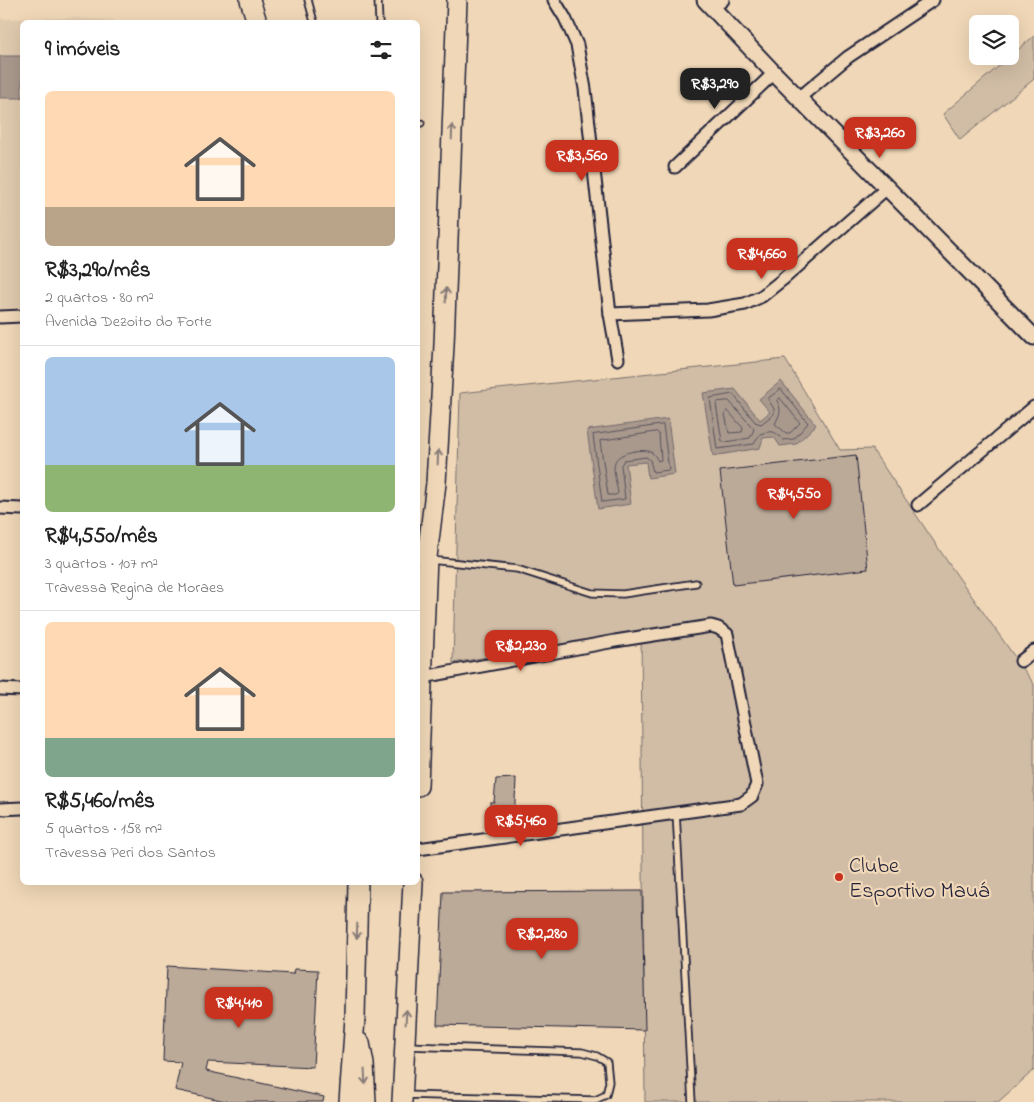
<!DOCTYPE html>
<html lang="pt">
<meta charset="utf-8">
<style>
:root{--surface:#fff;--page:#f6f6f6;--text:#222;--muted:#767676;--line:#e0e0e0;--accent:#c8321e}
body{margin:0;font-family:"Indie Flower",sans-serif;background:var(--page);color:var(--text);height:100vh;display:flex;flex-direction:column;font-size:19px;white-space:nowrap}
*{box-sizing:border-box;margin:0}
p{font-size:16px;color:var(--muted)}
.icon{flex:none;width:28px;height:28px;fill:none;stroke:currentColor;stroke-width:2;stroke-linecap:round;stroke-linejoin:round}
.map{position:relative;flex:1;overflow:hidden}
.details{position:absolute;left:20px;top:20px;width:400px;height:865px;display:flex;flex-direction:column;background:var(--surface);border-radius:8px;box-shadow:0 5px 20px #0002}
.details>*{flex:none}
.tools{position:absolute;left:969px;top:15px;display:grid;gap:10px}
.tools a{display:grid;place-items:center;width:50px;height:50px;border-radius:8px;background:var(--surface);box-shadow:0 5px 20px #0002;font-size:25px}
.price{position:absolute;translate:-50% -42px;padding:0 11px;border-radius:10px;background:var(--accent);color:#fff;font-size:16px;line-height:32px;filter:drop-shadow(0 1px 2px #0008)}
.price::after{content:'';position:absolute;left:50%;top:30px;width:15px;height:11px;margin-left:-8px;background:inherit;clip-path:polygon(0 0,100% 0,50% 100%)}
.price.selected{background:#222;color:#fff}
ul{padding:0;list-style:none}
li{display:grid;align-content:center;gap:10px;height:265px;padding:0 25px}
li+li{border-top:1px solid var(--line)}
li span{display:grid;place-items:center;height:155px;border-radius:8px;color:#555}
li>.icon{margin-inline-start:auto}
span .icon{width:90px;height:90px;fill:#fffc;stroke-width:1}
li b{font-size:21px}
h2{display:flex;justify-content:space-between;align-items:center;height:60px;padding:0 25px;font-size:21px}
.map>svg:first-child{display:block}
.built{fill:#e0caae}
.green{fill:#d1bda5;stroke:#7a7070}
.water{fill:#a9998d;stroke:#73696c}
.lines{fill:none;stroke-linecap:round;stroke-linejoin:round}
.shore{stroke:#58525c;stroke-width:1}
.building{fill:#bcaa98;stroke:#22223b}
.service-casing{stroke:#22223b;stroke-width:9}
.minor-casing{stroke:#22223b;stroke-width:15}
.tertiary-casing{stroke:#22223b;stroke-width:19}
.primary-casing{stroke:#22223b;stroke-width:22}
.service{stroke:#efd7b7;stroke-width:5.5}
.minor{stroke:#efd7b7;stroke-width:11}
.tertiary{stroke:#efd7b7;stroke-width:15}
.primary{stroke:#efd7b7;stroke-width:19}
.oneway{stroke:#887c79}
.poi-dot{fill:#c8321e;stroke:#efd7b7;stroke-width:2}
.labels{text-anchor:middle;stroke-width:4.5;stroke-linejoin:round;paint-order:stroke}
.poi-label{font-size:22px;fill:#22223b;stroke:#efd7b7;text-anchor:start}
</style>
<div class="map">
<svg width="1034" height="1102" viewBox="0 0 1034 1102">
<rect width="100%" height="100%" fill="#efd7b7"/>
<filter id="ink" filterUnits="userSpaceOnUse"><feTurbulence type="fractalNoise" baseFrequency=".02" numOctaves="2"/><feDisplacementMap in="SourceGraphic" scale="10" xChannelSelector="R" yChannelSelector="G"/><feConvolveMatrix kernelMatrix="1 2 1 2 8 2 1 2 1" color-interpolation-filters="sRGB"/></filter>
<g filter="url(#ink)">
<polygon class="built" points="68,18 114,20 114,22 22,22 22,307 0,309 0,19"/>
<g class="green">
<polygon points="1034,36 1034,79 960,140 943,114"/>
<polygon points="785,359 840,450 872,449 949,564 1034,684 1034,1070 998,1102 645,1102 641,630 453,663 460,393"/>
</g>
<g class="water">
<rect x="0" y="56" width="22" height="42"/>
<polygon points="781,381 816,425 796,444 780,446 774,437 763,438 760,448 713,456 703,393 735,389 760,420 770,412 759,399"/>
<polygon points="668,419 675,474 648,478 646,462 626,464 631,504 598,509 587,430"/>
</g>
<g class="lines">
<g class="shore">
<path d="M 781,389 L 808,423 L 794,439 L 783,440 C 775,431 773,430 760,434 L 754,444 L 717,449 L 710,398 L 733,394 L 755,422 L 761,424 L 774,414 L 774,409 L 768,399 Z"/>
<path d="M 780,398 L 800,423 L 790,433 L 786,433 L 775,424 C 779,415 783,411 777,401 Z"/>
<polygon points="729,401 754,429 750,438 725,442 722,441 716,404 718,402"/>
<polygon points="727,411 729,412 743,428 742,432 729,433 725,414"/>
<polygon points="663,425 669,470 653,472 650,460 646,457 624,460 621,465 625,499 602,502 593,435"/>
<path d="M 657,432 L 659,434 L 661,460 L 658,461 C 656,457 654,454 651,452 C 643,448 618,452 615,462 C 612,471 617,484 618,493 L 616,495 L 608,495 L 600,441 Z"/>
</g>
</g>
<g class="building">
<polygon points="856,455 868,569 733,585 720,471"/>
<polygon points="516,778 514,825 490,827 490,802 494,802 496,779"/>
<polygon points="642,891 645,1030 437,1025 443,892"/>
<polygon points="167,966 293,974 294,969 318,970 313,1067 208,1062 206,1071 324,1097 323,1102 230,1102 175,1090 181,1062 163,1061"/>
</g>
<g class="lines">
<defs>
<g id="service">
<polyline points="308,0 314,22"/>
<polyline points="378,0 379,22"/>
<polyline points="418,124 421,123"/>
<polyline points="430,560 517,569 592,593 623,594 696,583"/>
<polyline points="676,812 692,1102"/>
<polyline points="404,1095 595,1100 606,1095 609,1082 607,1062 597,1056 582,1052 407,1046"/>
</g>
<g id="minor">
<polyline points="554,0 565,18 577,45 585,89 610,314 618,359"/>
<polyline points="713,8 723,0"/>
<polyline points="799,98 848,57 933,0"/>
<polyline points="675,167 774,73"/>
<polyline points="610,314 708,310 745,304 762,296 782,280 888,187"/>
<polyline points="0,317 22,316"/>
<polyline points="918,505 1034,407"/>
<polyline points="0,508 22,509"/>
<polyline points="1021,661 1034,651"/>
<polyline points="0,689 22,690"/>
<polyline points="0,809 22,808"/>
<polyline points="418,849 741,804 752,796 757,784 727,634 718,628 711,626 615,641 423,677"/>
</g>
<polyline id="tertiary" points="705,0 774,73 1034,337"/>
<g id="primary">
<polyline points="250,0 257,22"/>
<polyline points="418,786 427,557 436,483 444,345 457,0"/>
<polyline points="360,1043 364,1064 366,1102"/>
<polyline points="349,1102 355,1018 358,882"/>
<polyline points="402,1102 413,882"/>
</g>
</defs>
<use href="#service" class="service-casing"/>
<use href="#minor" class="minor-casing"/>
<use href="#tertiary" class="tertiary-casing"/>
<use href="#primary" class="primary-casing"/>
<use href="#service" class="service"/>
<use href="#minor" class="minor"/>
<use href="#tertiary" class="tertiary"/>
<use href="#primary" class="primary"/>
</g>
<defs><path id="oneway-shaft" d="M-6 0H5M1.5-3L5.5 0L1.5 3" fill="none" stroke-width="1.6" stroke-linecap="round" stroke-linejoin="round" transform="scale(1.25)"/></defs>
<g class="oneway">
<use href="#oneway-shaft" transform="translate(452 132) rotate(-88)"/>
<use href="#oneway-shaft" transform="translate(446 295) rotate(-88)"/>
<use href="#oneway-shaft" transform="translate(438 457) rotate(-87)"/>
<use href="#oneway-shaft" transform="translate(357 931) rotate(92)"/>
<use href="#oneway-shaft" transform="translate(406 1017) rotate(-87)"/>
<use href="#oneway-shaft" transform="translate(365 1077) rotate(87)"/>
</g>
</g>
<circle class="poi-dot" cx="839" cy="877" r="5"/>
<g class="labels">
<g class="poi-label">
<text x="849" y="872">Clube<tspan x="849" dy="25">Esportivo Mauá</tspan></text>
</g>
</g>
</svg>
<div class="tools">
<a><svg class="icon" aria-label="layers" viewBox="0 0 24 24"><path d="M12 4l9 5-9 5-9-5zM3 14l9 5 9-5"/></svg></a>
</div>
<b class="price selected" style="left:715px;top:110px">R$3,290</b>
<b class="price" style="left:880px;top:159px">R$3,260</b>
<b class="price" style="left:582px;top:182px">R$3,560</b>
<b class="price" style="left:762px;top:280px">R$4,660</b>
<b class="price" style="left:794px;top:520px">R$4,550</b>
<b class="price" style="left:521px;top:672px">R$2,230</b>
<b class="price" style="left:521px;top:847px">R$5,460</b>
<b class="price" style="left:542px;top:960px">R$2,280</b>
<b class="price" style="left:239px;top:1029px">R$4,410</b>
<section class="details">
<h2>9 imóveis<svg class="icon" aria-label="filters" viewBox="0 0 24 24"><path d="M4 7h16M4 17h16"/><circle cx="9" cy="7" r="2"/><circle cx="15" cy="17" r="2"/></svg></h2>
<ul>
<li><span style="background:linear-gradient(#ffd9b3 75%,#b9a48a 0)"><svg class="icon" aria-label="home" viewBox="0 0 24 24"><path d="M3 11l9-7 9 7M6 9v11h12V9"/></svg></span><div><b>R$3,290/mês</b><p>2 quartos · 80 m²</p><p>Avenida Dezoito do Forte</p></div></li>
<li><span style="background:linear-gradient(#a9c7e8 70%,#8fb573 0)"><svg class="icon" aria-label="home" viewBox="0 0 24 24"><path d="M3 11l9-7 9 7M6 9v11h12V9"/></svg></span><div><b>R$4,550/mês</b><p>3 quartos · 107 m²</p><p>Travessa Regina de Moraes</p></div></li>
<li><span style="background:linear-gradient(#ffd9b3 75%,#7fa58c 0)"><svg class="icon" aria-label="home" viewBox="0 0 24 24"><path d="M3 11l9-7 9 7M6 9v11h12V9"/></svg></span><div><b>R$5,460/mês</b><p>5 quartos · 158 m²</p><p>Travessa Peri dos Santos</p></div></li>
</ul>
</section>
</div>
